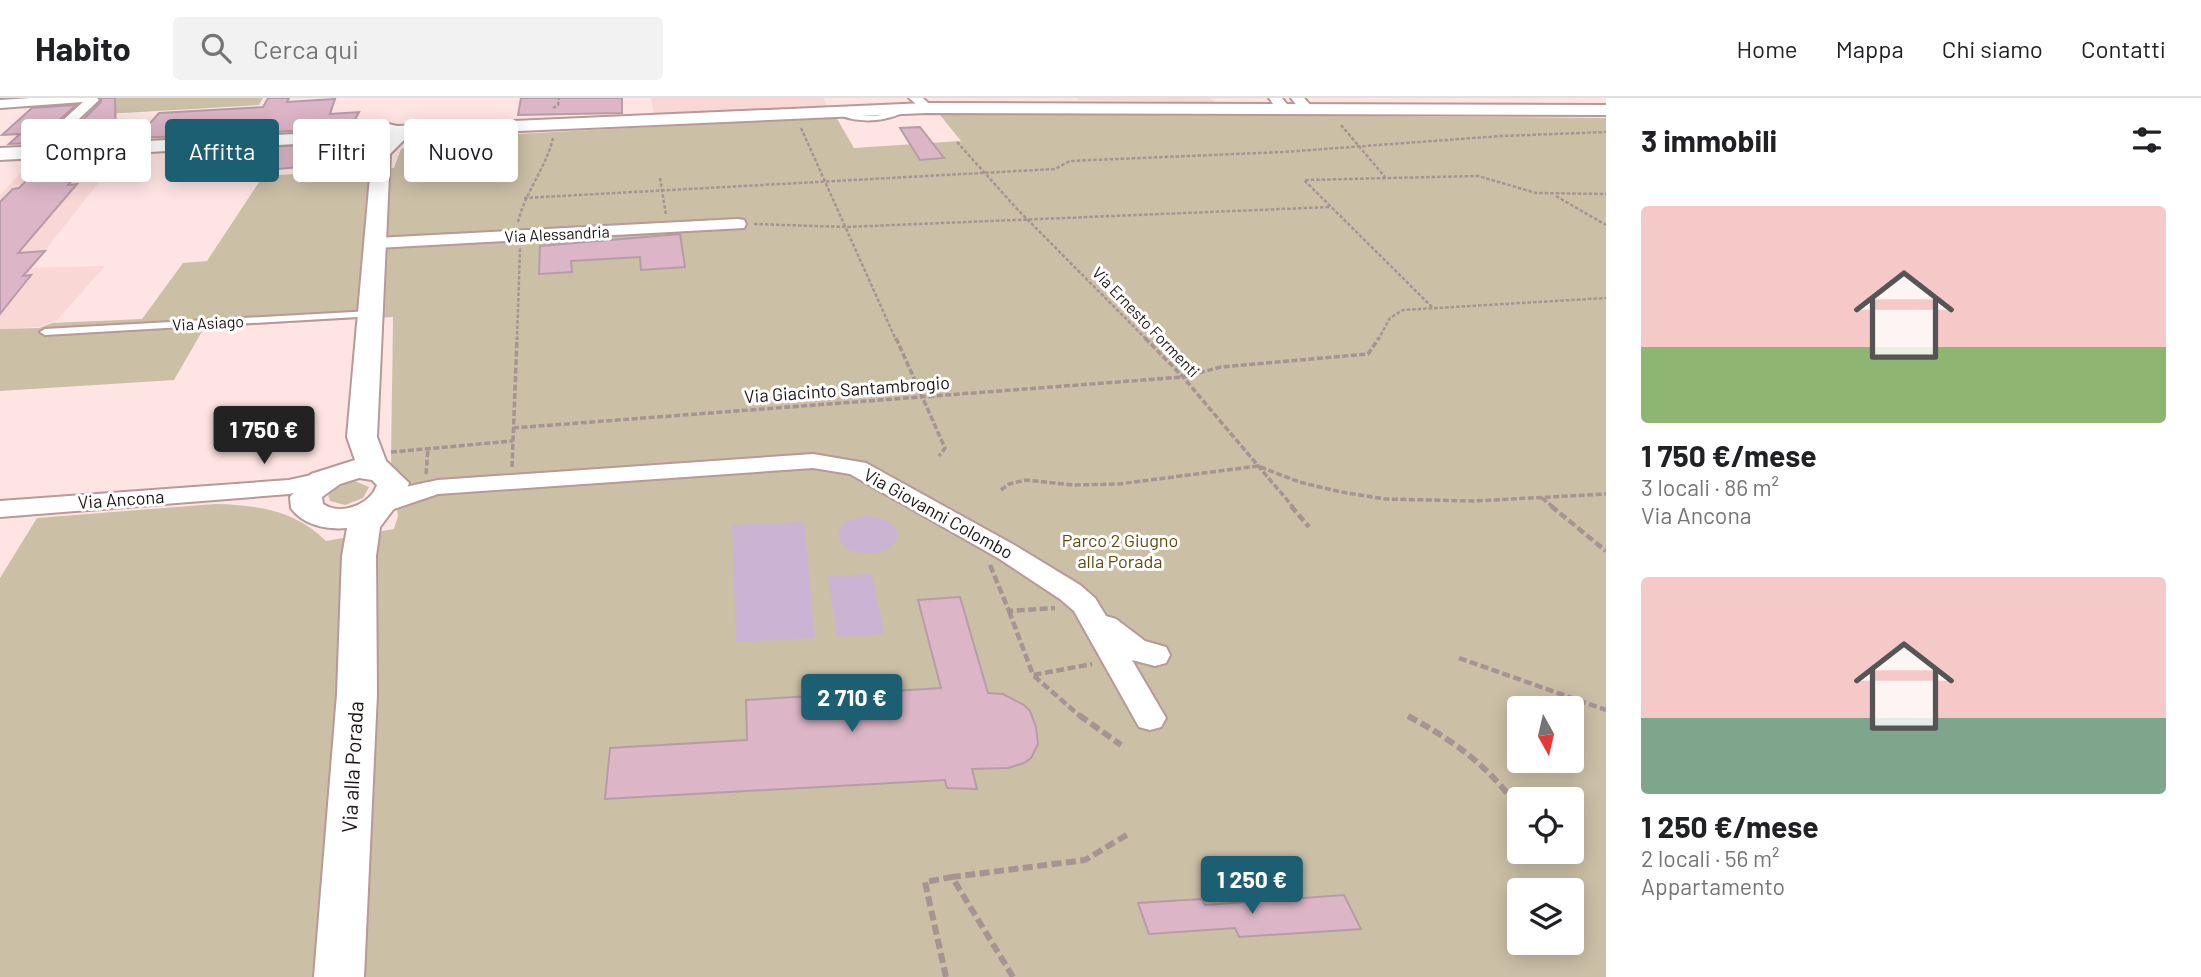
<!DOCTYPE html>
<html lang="it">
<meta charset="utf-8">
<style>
:root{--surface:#fff;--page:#f2f2f2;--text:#202124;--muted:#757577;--line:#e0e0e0;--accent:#1c5e72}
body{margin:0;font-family:Barlow,sans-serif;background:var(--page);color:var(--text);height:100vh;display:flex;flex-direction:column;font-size:26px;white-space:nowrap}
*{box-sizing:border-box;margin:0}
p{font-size:23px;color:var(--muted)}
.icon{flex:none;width:38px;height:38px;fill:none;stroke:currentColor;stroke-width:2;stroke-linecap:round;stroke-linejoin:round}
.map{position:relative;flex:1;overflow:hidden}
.details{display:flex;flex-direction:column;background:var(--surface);width:595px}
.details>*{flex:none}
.top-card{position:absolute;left:21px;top:21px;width:665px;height:63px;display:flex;gap:14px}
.needle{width:46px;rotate:172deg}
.tools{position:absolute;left:1507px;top:598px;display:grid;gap:14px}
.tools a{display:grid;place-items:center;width:77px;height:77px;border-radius:7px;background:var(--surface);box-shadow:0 4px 18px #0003;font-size:35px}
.price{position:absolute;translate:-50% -60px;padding:0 16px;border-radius:7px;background:var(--accent);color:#fff;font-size:23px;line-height:46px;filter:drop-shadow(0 2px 4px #0008)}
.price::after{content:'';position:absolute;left:50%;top:42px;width:21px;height:16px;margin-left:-10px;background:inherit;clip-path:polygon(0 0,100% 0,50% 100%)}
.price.active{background:#222;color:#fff}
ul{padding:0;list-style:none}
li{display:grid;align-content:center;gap:14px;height:371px;padding:0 35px}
li span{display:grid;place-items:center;height:217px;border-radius:7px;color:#555}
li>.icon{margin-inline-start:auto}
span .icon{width:126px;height:126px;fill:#fffc;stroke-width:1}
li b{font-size:30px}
h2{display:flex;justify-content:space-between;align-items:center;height:84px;padding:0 35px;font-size:30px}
.pill{padding:0 24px;border-radius:7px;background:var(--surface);box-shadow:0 4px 18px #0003;font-size:24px;line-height:63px}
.pill.active{background:var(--accent);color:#fff}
header{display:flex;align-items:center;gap:42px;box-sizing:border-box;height:98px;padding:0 35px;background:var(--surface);border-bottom:2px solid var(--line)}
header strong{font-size:33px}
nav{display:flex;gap:38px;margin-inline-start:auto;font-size:24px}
.search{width:490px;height:63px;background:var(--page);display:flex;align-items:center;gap:18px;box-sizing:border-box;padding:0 24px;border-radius:7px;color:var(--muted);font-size:26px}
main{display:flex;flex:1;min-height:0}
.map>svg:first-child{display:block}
.built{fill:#f8d7d5}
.green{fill:#cbbfa6;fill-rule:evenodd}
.water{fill:#cbb4d3}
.building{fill:#dcb6c7;stroke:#b69ca8;stroke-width:2}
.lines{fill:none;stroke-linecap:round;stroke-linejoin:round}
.service-casing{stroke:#b79998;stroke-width:4}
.minor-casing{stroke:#b79998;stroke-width:4}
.tertiary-casing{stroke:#b79998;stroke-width:4}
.path-far3{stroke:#a79492;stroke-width:2.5;stroke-dasharray:3.5 2;stroke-linecap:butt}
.path-far2{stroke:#a79492;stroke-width:3.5;stroke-dasharray:6 2.5;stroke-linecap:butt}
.path-far1{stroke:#a79492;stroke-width:4.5;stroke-dasharray:8 3.5;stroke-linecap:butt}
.path{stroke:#a79492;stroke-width:6;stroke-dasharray:10 4.5;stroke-linecap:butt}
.service{fill:#fff;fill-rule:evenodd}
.minor{fill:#fff;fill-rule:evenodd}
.tertiary{fill:#fff;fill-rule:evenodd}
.labels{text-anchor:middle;stroke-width:6;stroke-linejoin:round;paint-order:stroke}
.far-street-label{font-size:16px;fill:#1f1414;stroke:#fff}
.street-label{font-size:18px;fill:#1f1414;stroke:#fff}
.park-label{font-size:18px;fill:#624a0f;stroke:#fff}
.near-street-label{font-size:21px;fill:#1f1414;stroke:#fff}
</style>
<header>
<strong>Habito</strong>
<div class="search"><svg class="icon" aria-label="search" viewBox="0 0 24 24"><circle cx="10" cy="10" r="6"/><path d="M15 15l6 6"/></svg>Cerca qui</div>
<nav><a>Home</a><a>Mappa</a><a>Chi siamo</a><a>Contatti</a></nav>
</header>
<main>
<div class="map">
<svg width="1606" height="879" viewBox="0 0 1606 879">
<rect width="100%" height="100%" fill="#fee5e3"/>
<g class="built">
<polygon points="651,0 823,0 829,12 655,21"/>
<polygon points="1077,0 1211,0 1214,4 1078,2"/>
<polygon points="122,55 31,170 105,168 57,222 39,229 0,231 0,97 36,59"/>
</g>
<g class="green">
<polygon points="105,0 263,0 259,7 88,17"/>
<path d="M 986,15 L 1606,20 L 1606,879 L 0,879 L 0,480 L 37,420 L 215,406 C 257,407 295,412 326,443 L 394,431 L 398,418 L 391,363 L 393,219 L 204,230 L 174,282 L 0,293 L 0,231 L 39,230 L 52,225 L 142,221 L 183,165 L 207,163 L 263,78 L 394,70 L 401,51 L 424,41 L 836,19 L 854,50 L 961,43 L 940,17 ZM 1519,611 L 1572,611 L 1572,663 L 1519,663 ZM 1519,702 L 1572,702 L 1572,754 L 1519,754 ZM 1519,793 L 1572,793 L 1572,845 L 1519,845 Z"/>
<polygon points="355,383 369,389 363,400 345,407 330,403 328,396 342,386"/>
</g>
<g class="water">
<path d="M 867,418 C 881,420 895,423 898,439 C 889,464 833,461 839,431 L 849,422 Z"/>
<polygon points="804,424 815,540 736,544 732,427"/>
<polygon points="872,476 884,536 837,539 828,478"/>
</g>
<g class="building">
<polygon points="101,0 115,0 116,41 60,44 101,4"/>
<polygon points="268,0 289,0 287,4 335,1 330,16 359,14 352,27 316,32 137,40 159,15 263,9"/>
<polygon points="521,0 622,0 622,15 518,17"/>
<polygon points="76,7 34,45 9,46 20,36 2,37 32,10"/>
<polygon points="920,29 944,60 920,62 900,30"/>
<polygon points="343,44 358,64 198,78 209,53"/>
<polygon points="74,80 68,87 77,86 18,155 45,153 23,178 31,177 0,216 0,104 13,91 19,90 26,83"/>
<polygon points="680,136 685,169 641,172 640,159 571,163 572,174 539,176 540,148"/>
<polygon points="960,499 988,595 1003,596 1024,607 1030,613 1036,629 1038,646 1031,660 1024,665 1008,670 972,671 977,691 947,690 945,682 605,701 610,650 747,642 746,602 941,590 918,502"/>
<polygon points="1344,797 1361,831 1239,839 1235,830 1149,836 1138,805 1202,801 1205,807"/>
</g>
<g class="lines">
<defs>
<g id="service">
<path d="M 894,8 L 900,8 L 900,16 C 879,25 851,25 832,13 L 836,11 C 855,17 874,22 893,13 Z"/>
<polygon points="371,213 376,216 375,218 45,237 40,234 45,231"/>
</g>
<g id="minor">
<polygon points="31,0 97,0 99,2 41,57 31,57 29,54 31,51 83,4 0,10 0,2"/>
<polygon points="909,0 923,0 933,10 926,14"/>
<polygon points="1269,0 1282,0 1290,10 1283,14 1278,13"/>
<polygon points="1291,0 1304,0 1314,11 1307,15 1302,14"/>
<polygon points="738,121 744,122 746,126 744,130 376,150 367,145 376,140"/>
<path d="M 813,356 L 866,365 L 1016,448 L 1080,487 L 1095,500 L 1106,518 L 1116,521 L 1145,543 L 1166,549 L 1170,557 L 1166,565 L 1155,568 L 1132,562 L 1166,620 L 1161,629 L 1150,632 L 1139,629 L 1074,513 L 1060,501 L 998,460 L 850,376 L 813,370 L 438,396 L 379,416 L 370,413 L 366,408 C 377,393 420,386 438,382 Z"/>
<polygon points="325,374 334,376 337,381 334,386 289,396 0,419 0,403 289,382"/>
</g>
<path id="tertiary" d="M 926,5 L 1606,7 L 1606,17 L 926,15 L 408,38 L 390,56 L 377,339 L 386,363 L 409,385 L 405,396 L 380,429 L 376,458 L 377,596 L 364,879 L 314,879 L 337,596 L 342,458 L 347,430 C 327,432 303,427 291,410 L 290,399 L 311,376 L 355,362 L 347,339 L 372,56 L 375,51 L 356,47 L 348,41 L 316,45 L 0,62 L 0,50 L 316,35 L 384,25 L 397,28 ZM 383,35 L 388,37 L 369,39 ZM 359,380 L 372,382 L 377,387 C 370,407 341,418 323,406 L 322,399 L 340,386 Z"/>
</defs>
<use href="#service" class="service-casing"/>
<use href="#minor" class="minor-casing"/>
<use href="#tertiary" class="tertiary-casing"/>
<g class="path-far3">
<polyline points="553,10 558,7 559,0"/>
<polyline points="1341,27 1385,79"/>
<polyline points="801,30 896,242"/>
<polyline points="957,44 1018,112 1147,242"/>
<polyline points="660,80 666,117"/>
<polyline points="1556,98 1606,127"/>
<polyline points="524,100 1055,71 1070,63 1283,54 1501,38 1606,34"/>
<path d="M 518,124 C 525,94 546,70 553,40"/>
<polyline points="754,126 846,129 1330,109"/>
<polyline points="1432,209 1304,82 1478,78 1536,95 1606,96"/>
<polyline points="517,242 520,150"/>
<polyline points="1378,242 1390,220 1403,212 1606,200"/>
</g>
<g class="path-far2">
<polyline points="896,240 945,350 939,358"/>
<polyline points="1145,240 1183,279 1293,409"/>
<polyline points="513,330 1183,279 1221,269 1368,256 1379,240"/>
<polyline points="391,354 513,343"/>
<polyline points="512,369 517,240"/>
<polyline points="426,376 428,351"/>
<polyline points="1001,392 1009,386 1026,382 1073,387 1119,386 1258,368 1299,384 1341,394 1385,401 1474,403 1606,396"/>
<polyline points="1542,400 1553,409"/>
</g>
<g class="path-far1">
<polyline points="1291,408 1309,429"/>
<polyline points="1551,408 1606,453"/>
<polyline points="990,467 1009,513 1055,510"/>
<polyline points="1009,513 1033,577 1092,566"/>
<polyline points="1459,560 1606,612"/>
<polyline points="1034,578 1081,619"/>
</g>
<g class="path">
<polyline points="1079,617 1121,647"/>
<path d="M 1408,618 C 1453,642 1490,669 1519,711"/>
<polyline points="946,879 925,784 952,779"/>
<polyline points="1013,879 952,779 1085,762 1130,735"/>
</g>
<use href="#service" class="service"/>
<use href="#minor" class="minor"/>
<use href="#tertiary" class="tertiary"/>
</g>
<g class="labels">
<g class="far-street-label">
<text transform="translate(557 136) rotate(-3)" y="6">Via Alessandria</text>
<text transform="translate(1146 224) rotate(46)" y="6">Via Ernesto Formenti</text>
<text transform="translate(208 225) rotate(-3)" y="6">Via Asiago</text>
</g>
<g class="street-label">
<text transform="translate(847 292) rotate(-4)" y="6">Via Giacinto Santambrogio</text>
<text transform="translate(121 402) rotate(-4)" y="6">Via Ancona</text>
<text transform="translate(938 416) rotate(29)" y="6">Via Giovanni Colombo</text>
</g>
<g class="park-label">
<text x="1120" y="449">Parco 2 Giugno<tspan x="1120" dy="21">alla Porada</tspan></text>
</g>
<g class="near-street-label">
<text transform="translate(353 669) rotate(-87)" y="7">Via alla Porada</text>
</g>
</g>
</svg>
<div class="tools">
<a><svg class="needle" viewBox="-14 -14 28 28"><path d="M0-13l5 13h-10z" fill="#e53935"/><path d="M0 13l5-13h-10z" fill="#757577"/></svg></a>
<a><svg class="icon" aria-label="locate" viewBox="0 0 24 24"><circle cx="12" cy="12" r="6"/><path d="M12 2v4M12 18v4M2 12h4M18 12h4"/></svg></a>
<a><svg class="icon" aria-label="layers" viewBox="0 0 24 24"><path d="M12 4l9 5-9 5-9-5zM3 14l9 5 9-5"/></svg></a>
</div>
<b class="price active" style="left:264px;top:368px">1 750 €</b>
<b class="price" style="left:852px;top:636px">2 710 €</b>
<b class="price" style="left:1252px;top:818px">1 250 €</b>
<div class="top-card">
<a class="pill">Compra</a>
<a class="pill active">Affitta</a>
<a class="pill">Filtri</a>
<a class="pill">Nuovo</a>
</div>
</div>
<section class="details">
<h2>3 immobili<svg class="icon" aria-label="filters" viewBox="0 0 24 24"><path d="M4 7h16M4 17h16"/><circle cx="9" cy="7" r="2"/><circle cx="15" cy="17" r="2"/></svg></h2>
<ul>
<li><span style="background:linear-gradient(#f6c9c9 65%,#8fb573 0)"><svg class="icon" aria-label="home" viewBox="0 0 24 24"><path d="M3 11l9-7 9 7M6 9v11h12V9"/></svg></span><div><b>1 750 €/mese</b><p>3 locali · 86 m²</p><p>Via Ancona</p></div></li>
<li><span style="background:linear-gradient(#f6c9c9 65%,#7fa58c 0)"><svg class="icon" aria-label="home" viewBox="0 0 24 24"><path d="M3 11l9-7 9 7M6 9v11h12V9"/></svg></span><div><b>1 250 €/mese</b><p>2 locali · 56 m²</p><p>Appartamento</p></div></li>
</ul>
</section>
</main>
